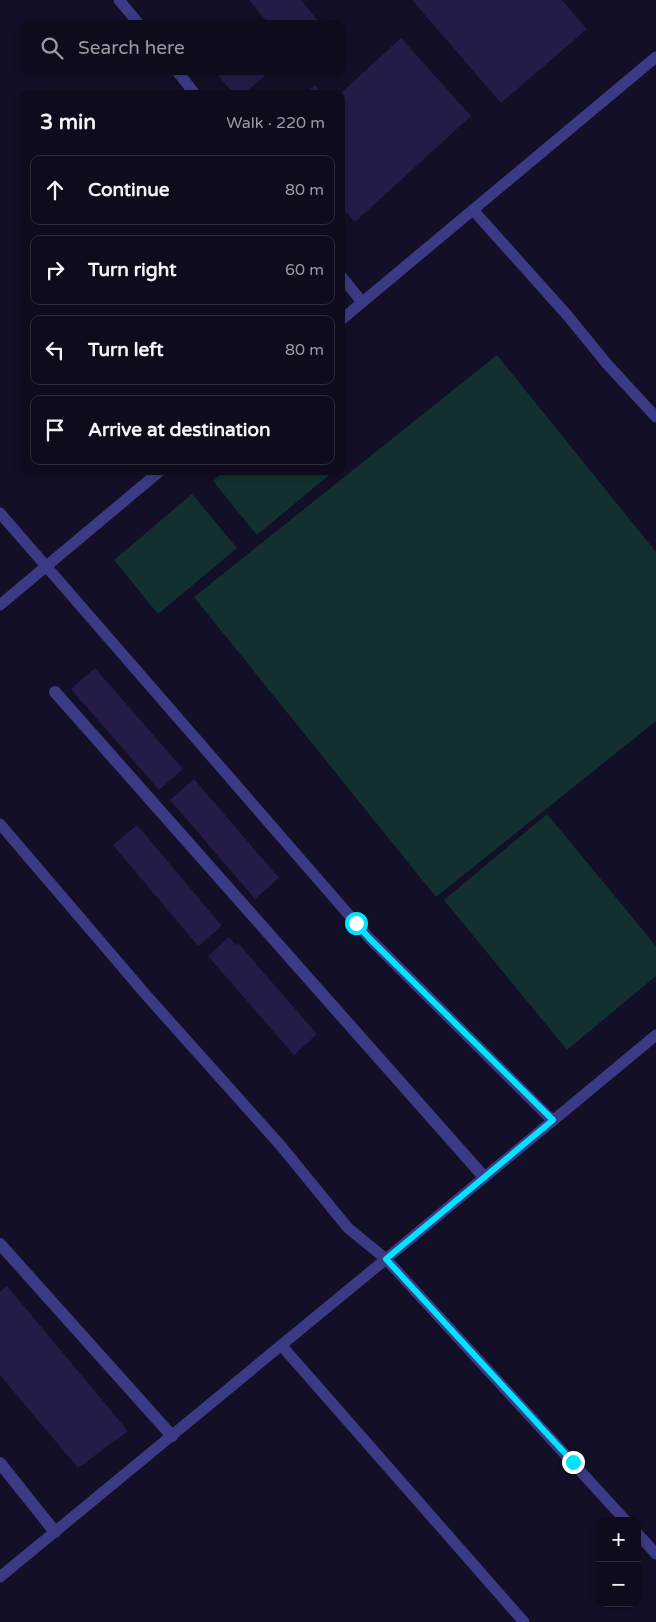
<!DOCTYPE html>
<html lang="en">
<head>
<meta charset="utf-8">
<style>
  :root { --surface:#0e0b1c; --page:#171425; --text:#f1f3f6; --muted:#9b9ba3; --line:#2e2b3b }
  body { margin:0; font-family:"Varela Round",sans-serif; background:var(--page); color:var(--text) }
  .controls { position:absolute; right:15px; bottom:15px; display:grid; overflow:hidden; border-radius:10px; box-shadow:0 2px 8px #0003 }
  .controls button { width:45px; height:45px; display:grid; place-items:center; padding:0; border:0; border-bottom:1px solid var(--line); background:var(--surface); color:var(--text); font:25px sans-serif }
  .stop { position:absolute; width:15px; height:15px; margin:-11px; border:4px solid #00e5ff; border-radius:50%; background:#fff }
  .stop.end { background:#00e5ff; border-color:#fff; box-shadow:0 1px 5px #0008 }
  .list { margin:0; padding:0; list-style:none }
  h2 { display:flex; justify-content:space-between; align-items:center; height:65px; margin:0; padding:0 20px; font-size:21px }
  h2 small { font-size:16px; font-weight:400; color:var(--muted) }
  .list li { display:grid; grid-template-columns:32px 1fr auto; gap:15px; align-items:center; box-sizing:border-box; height:70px; margin:0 10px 10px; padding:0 10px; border:1px solid var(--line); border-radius:10px }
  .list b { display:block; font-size:19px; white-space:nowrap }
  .list em { font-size:16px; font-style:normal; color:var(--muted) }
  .icon { flex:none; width:28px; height:28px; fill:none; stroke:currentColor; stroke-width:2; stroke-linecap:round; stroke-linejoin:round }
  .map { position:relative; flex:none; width:656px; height:1622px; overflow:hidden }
  .search { position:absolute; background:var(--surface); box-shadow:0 2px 8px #0003; left:20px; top:20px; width:325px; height:55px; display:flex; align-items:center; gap:12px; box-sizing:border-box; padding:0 18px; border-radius:10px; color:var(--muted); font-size:19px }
  .panel { position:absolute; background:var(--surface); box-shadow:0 2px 8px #0003; left:20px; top:90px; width:325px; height:385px; border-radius:10px }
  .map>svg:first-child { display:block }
</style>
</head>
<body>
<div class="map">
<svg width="656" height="1622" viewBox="0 0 656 1622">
  <rect width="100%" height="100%" fill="#130f26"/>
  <path fill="#12302f" d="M 497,355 L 656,552 L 656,721 L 436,897 L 194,597 Z
    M 225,471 L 334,471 L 257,535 L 213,481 Z
    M 192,494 L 237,548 L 158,614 L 114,560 Z
    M 547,814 L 656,946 L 656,976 L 567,1050 L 444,900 Z"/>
  <path fill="#241b47" d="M 249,0 L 301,0 L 321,24 L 269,24 Z
    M 412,0 L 562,0 L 587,29 L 501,103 Z
    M 401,38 L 471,116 L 355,222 L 341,207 L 341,93 Z
    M 214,71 L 270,71 L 244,94 L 234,94 Z
    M 315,85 L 323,94 L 305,94 Z
    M 95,668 L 183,769 L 159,790 L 71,689 Z
    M 194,779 L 279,878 L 255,899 L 170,800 Z
    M 137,825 L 222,926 L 198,946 L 113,845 Z
    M 229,937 L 236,945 L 238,943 L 317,1034 L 294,1055 L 208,956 Z
    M 7,1286 L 128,1431 L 78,1468 L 0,1375 L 0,1292 Z"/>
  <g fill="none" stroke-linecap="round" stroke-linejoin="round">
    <path stroke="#3d3a85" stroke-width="11" d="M 119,0 L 139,24
      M 177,71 L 195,94
      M 473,210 L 567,315 L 607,364 L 656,417
      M 341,276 L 362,302
      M 341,320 L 656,57
      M 0,513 L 369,938 L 553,1121
      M 0,605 L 160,471
      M 0,824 L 147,996 L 281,1146 L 348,1228 L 386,1259 L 656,1035
      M 281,1345 L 524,1622
      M 637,1533 L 656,1554
      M 0,1577 L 386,1259 L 626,1521"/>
    <path stroke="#3d3a85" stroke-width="12" d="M 55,692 L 484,1177
      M 0,1244 L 172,1436
      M 0,1463 L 55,1532"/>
  </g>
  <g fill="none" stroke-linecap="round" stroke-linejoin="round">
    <path stroke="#00e5ff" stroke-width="6" d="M 356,923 L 369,938 L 553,1120 L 386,1259 L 573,1462"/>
  </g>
</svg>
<div class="controls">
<button>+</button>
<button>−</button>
</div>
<div class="stop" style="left:356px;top:923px"></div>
<div class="stop end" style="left:573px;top:1462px"></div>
<div class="search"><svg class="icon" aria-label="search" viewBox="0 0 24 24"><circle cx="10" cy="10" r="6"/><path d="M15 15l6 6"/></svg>Search here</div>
<section class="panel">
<h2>3 min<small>Walk · 220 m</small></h2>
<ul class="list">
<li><svg class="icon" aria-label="ahead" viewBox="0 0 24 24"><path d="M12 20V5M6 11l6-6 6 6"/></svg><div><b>Continue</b></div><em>80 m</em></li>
<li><svg class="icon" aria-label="right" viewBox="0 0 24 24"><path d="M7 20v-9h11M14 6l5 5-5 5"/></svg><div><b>Turn right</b></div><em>60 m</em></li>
<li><svg class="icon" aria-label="left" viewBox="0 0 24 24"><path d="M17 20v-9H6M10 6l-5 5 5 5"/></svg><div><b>Turn left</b></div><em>80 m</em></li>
<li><svg class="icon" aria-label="arrive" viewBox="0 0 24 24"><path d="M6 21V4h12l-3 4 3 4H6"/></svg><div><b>Arrive at destination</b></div></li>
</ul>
</section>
</div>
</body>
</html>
